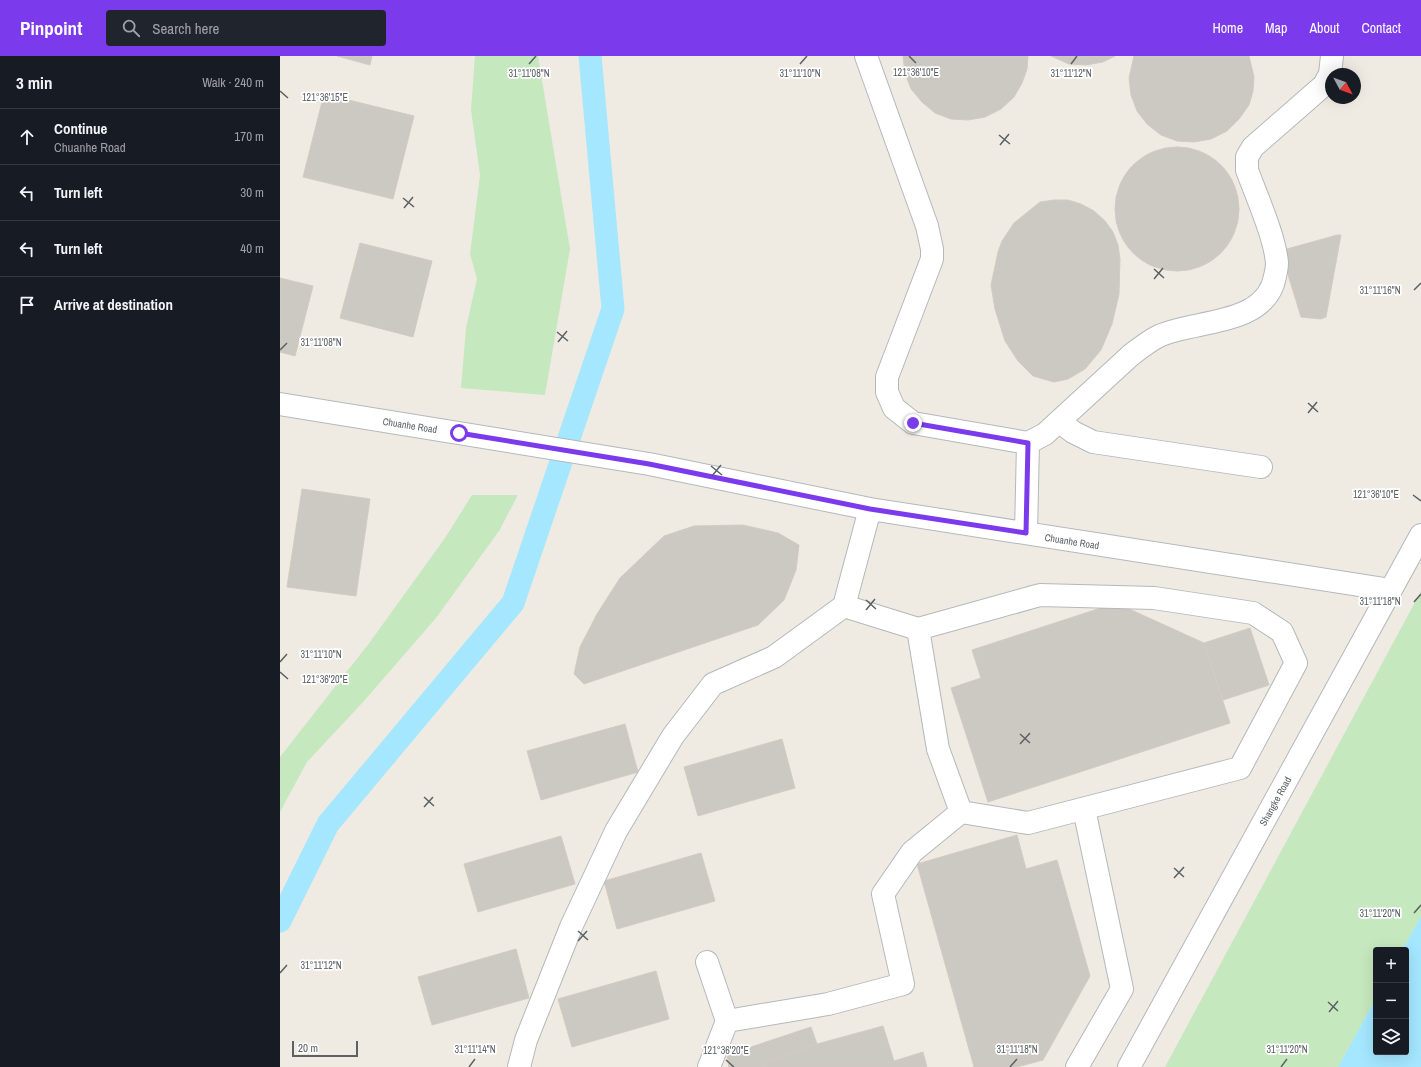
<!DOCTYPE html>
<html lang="en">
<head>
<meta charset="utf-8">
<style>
  :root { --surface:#171b24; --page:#20242c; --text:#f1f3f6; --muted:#9ea1a6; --line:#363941; --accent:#7c3aed }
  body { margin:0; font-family:"Archivo Narrow",sans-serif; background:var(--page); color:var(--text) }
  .controls { position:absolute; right:12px; bottom:12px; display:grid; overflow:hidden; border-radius:4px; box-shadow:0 4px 16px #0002 }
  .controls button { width:36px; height:36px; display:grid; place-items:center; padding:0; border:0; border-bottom:1px solid var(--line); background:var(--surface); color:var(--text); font:20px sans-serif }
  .compass { position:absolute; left:1045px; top:12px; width:36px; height:36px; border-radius:50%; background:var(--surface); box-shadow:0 4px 16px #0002; rotate:131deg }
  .scale { position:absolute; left:12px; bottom:10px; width:66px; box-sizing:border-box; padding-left:4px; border:2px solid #5b6165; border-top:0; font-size:11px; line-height:14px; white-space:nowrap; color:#5b6165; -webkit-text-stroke:3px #fff; paint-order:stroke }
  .stop { position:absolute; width:12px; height:12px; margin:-9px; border:3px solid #7c3aed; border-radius:50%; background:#fff }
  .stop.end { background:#7c3aed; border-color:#fff; box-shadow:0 1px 4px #0008 }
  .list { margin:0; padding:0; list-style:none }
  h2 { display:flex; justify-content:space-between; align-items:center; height:52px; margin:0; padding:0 16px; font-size:17px }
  h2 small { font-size:13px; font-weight:400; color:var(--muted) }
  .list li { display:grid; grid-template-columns:26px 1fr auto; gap:12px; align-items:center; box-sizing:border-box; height:56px; padding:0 16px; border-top:1px solid var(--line) }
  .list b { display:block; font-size:15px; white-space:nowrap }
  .list p { margin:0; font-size:13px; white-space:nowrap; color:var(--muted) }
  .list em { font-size:13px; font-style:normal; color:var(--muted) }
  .icon { flex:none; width:22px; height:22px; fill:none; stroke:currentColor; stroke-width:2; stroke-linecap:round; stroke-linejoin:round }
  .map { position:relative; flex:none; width:1141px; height:1011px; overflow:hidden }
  header { display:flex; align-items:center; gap:24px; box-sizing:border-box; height:56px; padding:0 20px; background:var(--accent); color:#fff }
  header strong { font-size:19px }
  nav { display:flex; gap:22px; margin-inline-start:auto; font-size:14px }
  .search { width:280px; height:36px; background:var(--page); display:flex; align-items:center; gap:10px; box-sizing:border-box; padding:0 14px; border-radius:4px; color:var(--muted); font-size:15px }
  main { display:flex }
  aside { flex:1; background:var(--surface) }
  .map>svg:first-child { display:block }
</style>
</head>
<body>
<header>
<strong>Pinpoint</strong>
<div class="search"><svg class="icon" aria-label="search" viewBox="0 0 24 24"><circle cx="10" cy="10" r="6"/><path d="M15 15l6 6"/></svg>Search here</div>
<nav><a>Home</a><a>Map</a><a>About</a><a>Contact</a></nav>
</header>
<main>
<aside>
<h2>3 min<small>Walk · 240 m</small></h2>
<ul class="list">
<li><svg class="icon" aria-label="ahead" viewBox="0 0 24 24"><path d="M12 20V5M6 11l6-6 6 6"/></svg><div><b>Continue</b><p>Chuanhe Road</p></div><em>170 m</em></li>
<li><svg class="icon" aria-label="left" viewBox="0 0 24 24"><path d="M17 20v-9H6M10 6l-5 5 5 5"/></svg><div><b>Turn left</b></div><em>30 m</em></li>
<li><svg class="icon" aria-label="left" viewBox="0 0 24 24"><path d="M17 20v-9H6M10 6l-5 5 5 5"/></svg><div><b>Turn left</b></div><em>40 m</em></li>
<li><svg class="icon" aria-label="arrive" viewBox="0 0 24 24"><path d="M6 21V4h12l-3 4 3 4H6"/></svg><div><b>Arrive at destination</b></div></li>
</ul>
</aside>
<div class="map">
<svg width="1141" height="1011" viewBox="0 0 1141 1011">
  <rect width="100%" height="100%" fill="#efebe3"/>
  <path fill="#c6e8be" d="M 195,0 L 258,0 L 290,193 L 265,339 L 181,332 L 186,272 L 197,223 L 190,198 L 200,119 L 191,54 Z
    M 192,439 L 238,439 L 219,475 L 156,562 L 84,645 L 27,706 L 0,756 L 0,701 L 90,586 L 165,482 Z
    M 1141,535 L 1141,860 L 1122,894 L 1096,894 L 1096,942 L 1058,1011 L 885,1011 Z"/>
  <path fill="#a4e7ff" d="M 1141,860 L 1141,1011 L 1058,1011 L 1096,942 L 1096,996 L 1126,996 L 1126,894 L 1122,894 Z"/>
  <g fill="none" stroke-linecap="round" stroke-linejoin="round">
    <path stroke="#a4e7ff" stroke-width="23" d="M 0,865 L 48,768 L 233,547 L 333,253 L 310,0"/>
  </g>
  <path fill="#ccc8c2" stroke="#d4cbc1" d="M 57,0 L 92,0 L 90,9 Z
    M 623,0 L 748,0 L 747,13 L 742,27 L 734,41 L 721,53 L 705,61 L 688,64 L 671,63 L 655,57 L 642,46 L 631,33 L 625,17 Z
    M 771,0 L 835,0 L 823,6 L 806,9 L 789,8 Z
    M 854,0 L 969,0 L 974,21 L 973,35 L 969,49 L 959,63 L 947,75 L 931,83 L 914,86 L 897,85 L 881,79 L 867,68 L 857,55 L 851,39 L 849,22 Z
    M 44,38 L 134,60 L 113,143 L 23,121 Z
    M835 153a62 62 0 1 1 124 0a62 62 0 1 1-124 0Z
    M 774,144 L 788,144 L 801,148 L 814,155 L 825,165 L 833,176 L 838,189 L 840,203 L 839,238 L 832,268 L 821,294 L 805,313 L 788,323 L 774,326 L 753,320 L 738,305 L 725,285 L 715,253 L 711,229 L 718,196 L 722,185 L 734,167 L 760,146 Z
    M 1057,179 L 1061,179 L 1046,261 L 1041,263 L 1021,261 L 1002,199 L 1007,193 Z
    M 80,187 L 152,205 L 133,281 L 60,262 Z
    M 0,222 L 33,230 L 15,300 L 0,296 Z
    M 22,433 L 90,443 L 76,540 L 7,531 Z
    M 463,469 L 498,477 L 519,489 L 516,514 L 504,544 L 478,569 L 304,628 L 294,618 L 300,591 L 317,558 L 340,522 L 384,480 L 414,470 Z
    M 836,547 L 924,587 L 950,667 L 708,746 L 671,632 L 701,622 L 692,594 Z
    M 970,572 L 989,629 L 943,644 L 924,587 Z
    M 345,668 L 358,716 L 261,744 L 247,695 Z
    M 502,683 L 515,732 L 418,760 L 404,711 Z
    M 737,779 L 746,813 L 777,804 L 810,920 L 763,1004 L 737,1011 L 694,1011 L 637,808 Z
    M 281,780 L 295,828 L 198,856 L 184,808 Z
    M 421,797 L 435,845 L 337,873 L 324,825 Z
    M 236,893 L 249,942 L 152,969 L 138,921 Z
    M 376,915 L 389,963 L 292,991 L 278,943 Z
    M 603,970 L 614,1005 L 643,996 L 647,1011 L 483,1011 L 485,1006 L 537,988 Z
    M 531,971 L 537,988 L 485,1006 L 483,1011 L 449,1011 L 447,999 Z"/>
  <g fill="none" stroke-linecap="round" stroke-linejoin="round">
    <g stroke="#b4b8bb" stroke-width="24">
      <path id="minor" d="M 586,0 L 647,170 L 652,193 L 652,203 L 607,321 L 607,336 L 614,352 L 633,367 L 748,387 L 765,378 L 851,299 C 860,292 869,285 879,280 C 914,264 978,270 993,228 C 995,221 997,214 997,207 C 995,181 976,139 967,114 L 967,101 L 973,91 L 1044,29 L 1050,18 L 1052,0
        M 0,348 L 369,408 L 590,453 L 1111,534
        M 780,366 L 793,376 L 813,386 L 981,411
        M 746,477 L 748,387
        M 638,573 L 760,539 L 874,542 L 973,557 L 1002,576 L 1016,607 L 960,712 L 748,767 L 681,756
        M 427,906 L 447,965
        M 239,1011 L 246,984 L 291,871 L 336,775 L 393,680 L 433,628 L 494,601 L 564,550 L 590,453
        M 429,1011 L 447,965 L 548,948 L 623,928 L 603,838 L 632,796 L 681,756 L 658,693 L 638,573 L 564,550
        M 797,1011 L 842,933 L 804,753
        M 849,1011 L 1141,479"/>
    </g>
    <use href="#minor" stroke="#fff" stroke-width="22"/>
  </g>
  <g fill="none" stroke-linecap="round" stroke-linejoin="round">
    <path stroke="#7c3aed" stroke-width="5" d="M 179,377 L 369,408 L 590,453 L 746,477 L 748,387 L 633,367"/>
  </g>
  <path fill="none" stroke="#5b6165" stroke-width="1.5" d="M 629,0 L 636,7M 249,8 L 256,0M 520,8 L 527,0M 791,8 L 797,0M 0,35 L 8,42M 719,79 L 730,88M 720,89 L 729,78M 123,142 L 134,151M 124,152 L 133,141M 874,213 L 884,222M 874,223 L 883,212M 1134,234 L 1141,227M 277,276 L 288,285M 278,286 L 287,275M 0,294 L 7,287M 1028,347 L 1038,356M 1028,357 L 1037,346M 431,410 L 442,419M 432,420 L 441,409M 1133,439 L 1141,445M 586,544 L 596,553M 1134,546 L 1141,538M 586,554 L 595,543M 0,606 L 7,598M 0,616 L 8,623M 740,678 L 750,687M 740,688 L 750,677M 144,741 L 154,750M 144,751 L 153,741M 894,812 L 904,821M 894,822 L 904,811M 1134,857 L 1141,849M 298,875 L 308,884M 298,885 L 307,875M 0,917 L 7,909M 1048,946 L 1058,955M 1049,956 L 1058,945M 446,1004 L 454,1011M 189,1011 L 195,1003M 730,1011 L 737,1003M 1001,1011 L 1007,1003"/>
  <g text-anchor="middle" stroke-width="3.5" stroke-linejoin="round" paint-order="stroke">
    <g font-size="10" fill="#5b6165" stroke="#fff">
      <text transform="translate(130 369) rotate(9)" y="4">Chuanhe Road</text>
      <text transform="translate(792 485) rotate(9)" y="4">Chuanhe Road</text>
      <text transform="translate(995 745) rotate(-61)" y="4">Shangke Road</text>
    </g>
  </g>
  <g font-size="10" text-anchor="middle" fill="#5b6165" stroke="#fff" stroke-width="3.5" stroke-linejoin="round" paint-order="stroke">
    <text x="636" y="20">121°36'10"E</text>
    <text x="249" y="21">31°11'08"N</text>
    <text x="520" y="21">31°11'10"N</text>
    <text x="791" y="21">31°11'12"N</text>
    <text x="45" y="45">121°36'15"E</text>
    <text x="1100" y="238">31°11'16"N</text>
    <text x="41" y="290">31°11'08"N</text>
    <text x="1096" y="442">121°36'10"E</text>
    <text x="1100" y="549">31°11'18"N</text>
    <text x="41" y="602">31°11'10"N</text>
    <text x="45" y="627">121°36'20"E</text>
    <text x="1100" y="861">31°11'20"N</text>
    <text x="41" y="913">31°11'12"N</text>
    <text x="195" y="997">31°11'14"N</text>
    <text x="737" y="997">31°11'18"N</text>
    <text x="1007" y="997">31°11'20"N</text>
    <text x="446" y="998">121°36'20"E</text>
  </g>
</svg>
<div class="controls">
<button>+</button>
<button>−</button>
<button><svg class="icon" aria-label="layers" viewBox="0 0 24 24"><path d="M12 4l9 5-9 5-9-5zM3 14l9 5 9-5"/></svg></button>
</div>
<svg class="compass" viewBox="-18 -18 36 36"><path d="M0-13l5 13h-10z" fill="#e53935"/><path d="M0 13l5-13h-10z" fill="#9ea1a6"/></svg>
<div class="scale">20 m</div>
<div class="stop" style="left:179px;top:377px"></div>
<div class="stop end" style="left:633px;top:367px"></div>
</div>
</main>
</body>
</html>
